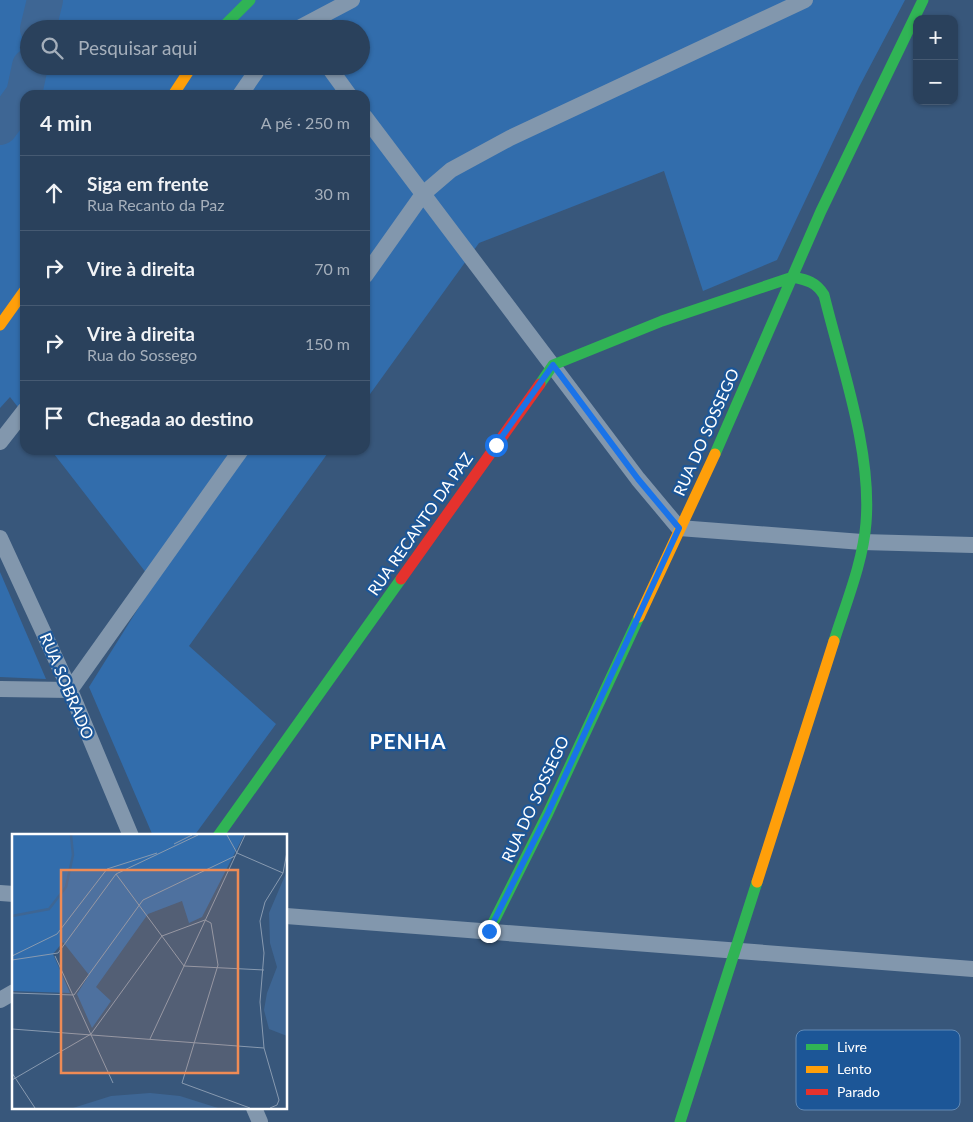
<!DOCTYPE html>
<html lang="pt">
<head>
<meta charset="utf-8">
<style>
  :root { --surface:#2a415c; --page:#364c65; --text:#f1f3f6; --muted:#a5afbb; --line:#465a72 }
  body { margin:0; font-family:Lato,sans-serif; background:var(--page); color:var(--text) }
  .controls { position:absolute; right:15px; top:15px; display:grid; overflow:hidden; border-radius:10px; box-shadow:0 1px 4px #0004 }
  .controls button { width:45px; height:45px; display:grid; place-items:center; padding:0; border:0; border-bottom:1px solid var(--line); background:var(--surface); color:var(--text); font:25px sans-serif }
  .stop { position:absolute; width:15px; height:15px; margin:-11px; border:4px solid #1a73e8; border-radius:50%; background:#fff }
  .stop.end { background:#1a73e8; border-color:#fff; box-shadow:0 1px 5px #0008 }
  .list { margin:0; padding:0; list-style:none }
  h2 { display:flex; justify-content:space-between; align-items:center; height:65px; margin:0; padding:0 20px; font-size:21px }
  h2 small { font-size:16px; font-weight:400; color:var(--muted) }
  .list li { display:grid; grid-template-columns:32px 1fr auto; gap:15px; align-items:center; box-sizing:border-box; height:75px; padding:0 20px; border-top:1px solid var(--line) }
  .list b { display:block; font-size:19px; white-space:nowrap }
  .list p { margin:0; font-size:16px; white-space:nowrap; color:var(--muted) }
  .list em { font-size:16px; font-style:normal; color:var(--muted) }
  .icon { flex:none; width:28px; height:28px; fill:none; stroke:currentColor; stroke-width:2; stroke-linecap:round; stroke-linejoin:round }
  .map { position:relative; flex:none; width:973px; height:1122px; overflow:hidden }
  .search { position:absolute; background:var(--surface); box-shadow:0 1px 4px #0004; left:20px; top:20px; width:350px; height:55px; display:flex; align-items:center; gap:12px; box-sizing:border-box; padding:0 18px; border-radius:28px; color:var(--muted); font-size:19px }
  .panel { position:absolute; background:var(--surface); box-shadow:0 1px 4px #0004; left:20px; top:90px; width:350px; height:365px; border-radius:15px }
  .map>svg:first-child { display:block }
</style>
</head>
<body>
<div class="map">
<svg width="973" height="1122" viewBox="0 0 973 1122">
  <rect width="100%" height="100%" fill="#38577b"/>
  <path fill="#326dac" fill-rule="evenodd" d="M 0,0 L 905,0 L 859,87 L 777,260 L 703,291 L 664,171 L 479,243 L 365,401 L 365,95 L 25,95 L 25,416 L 10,397 L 0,408 ZM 29,29 L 361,29 L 361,66 L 29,66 Z
    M 51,450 L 330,450 L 189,646 L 276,724 L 194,836 L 153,836 L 89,687 L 154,583 Z
    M 0,572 L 46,679 L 0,677 Z"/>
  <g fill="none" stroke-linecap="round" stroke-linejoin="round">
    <path stroke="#3e6694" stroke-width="36" d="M 38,29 L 45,0
      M 0,127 L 24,94 L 30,66"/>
    <path stroke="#8297ad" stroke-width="16" d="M 297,29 L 352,0
      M 328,66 L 349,95
      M 240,95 L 260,66
      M 365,117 L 638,479 L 679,528 L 862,542 L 973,545
      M 365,276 L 423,194 L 451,170 L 510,138 L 805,0
      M 0,442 L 25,410
      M 0,538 L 70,690 L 131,836
      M 0,689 L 70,690 L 241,450
      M 0,893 L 14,894
      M 286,916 L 973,969
      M 0,1000 L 14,992
      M 254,1108 L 260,1122"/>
    <path stroke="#30b455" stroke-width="11" d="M 221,29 L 250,0
      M 540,384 L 553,365 L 662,321 L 793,277 C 807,280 816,282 824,295 C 841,365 872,450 866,523 C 863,562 846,603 834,641
      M 715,454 L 821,211 L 923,0
      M 218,836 L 401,579
      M 489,931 L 548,813 L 639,617
      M 680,1122 L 757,882"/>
    <path stroke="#ff9f0a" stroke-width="11" d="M 173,95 L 192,66
      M 0,325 L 25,290
      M 639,617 L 715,454
      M 757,882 L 834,641"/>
    <path stroke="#e5322d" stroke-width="11" d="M 401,579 L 540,384"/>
  </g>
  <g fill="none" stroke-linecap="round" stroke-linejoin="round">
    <path stroke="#1a73e8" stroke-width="6" d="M 489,931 L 548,813 L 679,528 L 638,479 L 553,365 L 496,445"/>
  </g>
  <g text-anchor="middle" stroke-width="4.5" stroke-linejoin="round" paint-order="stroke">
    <g font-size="16" fill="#fff" stroke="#1c5697">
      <text transform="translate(706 432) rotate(-66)" y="6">RUA DO SOSSEGO</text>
      <text transform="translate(420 524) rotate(-55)" y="6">RUA RECANTO DA PAZ</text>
      <text transform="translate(67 686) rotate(67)" y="6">RUA SOBRADO</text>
      <text transform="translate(535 799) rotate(-65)" y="6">RUA DO SOSSEGO</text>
    </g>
    <g font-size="21" font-weight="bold" letter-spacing="1" fill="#fff" stroke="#1c5697">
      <text x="408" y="749">PENHA</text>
    </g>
  </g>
  <g transform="translate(12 834)">
    <rect width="275" height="275" fill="#38577b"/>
    <path d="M 0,1 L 232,1 L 190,83 L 177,89 L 170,67 L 136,80 L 84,153 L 99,167 L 80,194 L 65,160 L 77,141 L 51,108 L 41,120 L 58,159 L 0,157 Z" fill="#326dac"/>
    <path d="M 275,37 L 275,202 L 257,195 L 252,176 L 255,159 L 265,133 L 258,109 L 257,79 ZM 138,259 L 168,262 L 206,274 L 61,274 L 99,262 Z" fill="#3e6694"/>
    <path fill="none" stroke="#3e6694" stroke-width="2.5" d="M 0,82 L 37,75 L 54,53 L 61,21 L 59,1"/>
    <path fill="none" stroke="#889ab0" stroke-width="1" d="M 215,1 L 225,19 L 271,39 L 275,18M 162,10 L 180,1M 104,40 L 172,132 L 252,136M 0,122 L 45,100 L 95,35 L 145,19M 43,122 L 101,249M 0,126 L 46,119 L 104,40 L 186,1M 0,159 L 62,161 L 131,66 L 223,22M 0,195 L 252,214 L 267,266 L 265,271 L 258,274M 138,205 L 233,1M 252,214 L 248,168 L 252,119 L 248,87 L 253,68 L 271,39M 0,239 L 23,274M 0,246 L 79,200 L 150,102 L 193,86 L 199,89 L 206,131 L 170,249 L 238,274"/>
    <path fill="#ef8b55" fill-opacity="0.15" stroke="#ef8b55" stroke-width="2.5" d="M 49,36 L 226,36 L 226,239 L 49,239 Z"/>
    <rect width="275" height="275" fill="none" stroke="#fff" stroke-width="2.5"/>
  </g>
  <rect x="796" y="1030" width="164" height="80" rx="8" fill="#1c5697" stroke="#6089b6" stroke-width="1"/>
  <rect x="806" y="1044" width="22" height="6" fill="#30b455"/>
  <rect x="806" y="1066" width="22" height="7" fill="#ff9f0a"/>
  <rect x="806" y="1089" width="22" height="6" fill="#e5322d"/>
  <g font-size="14" fill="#fff">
    <text x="837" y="1052">Livre</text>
    <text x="837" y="1074">Lento</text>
    <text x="837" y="1097">Parado</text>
  </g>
</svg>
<div class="controls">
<button>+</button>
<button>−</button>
</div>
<div class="stop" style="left:496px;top:445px"></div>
<div class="stop end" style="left:489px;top:931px"></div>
<div class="search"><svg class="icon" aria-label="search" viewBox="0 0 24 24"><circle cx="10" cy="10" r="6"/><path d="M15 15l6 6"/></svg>Pesquisar aqui</div>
<section class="panel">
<h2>4 min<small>A pé · 250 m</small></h2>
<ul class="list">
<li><svg class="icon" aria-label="ahead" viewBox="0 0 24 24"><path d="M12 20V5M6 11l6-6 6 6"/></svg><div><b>Siga em frente</b><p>Rua Recanto da Paz</p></div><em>30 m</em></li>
<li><svg class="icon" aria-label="right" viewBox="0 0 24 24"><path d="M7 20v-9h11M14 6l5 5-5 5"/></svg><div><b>Vire à direita</b></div><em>70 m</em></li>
<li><svg class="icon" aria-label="right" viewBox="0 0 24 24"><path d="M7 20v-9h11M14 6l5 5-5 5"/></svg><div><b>Vire à direita</b><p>Rua do Sossego</p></div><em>150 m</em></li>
<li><svg class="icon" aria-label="arrive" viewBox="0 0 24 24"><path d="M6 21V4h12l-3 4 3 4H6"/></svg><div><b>Chegada ao destino</b></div></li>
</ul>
</section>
</div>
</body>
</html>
